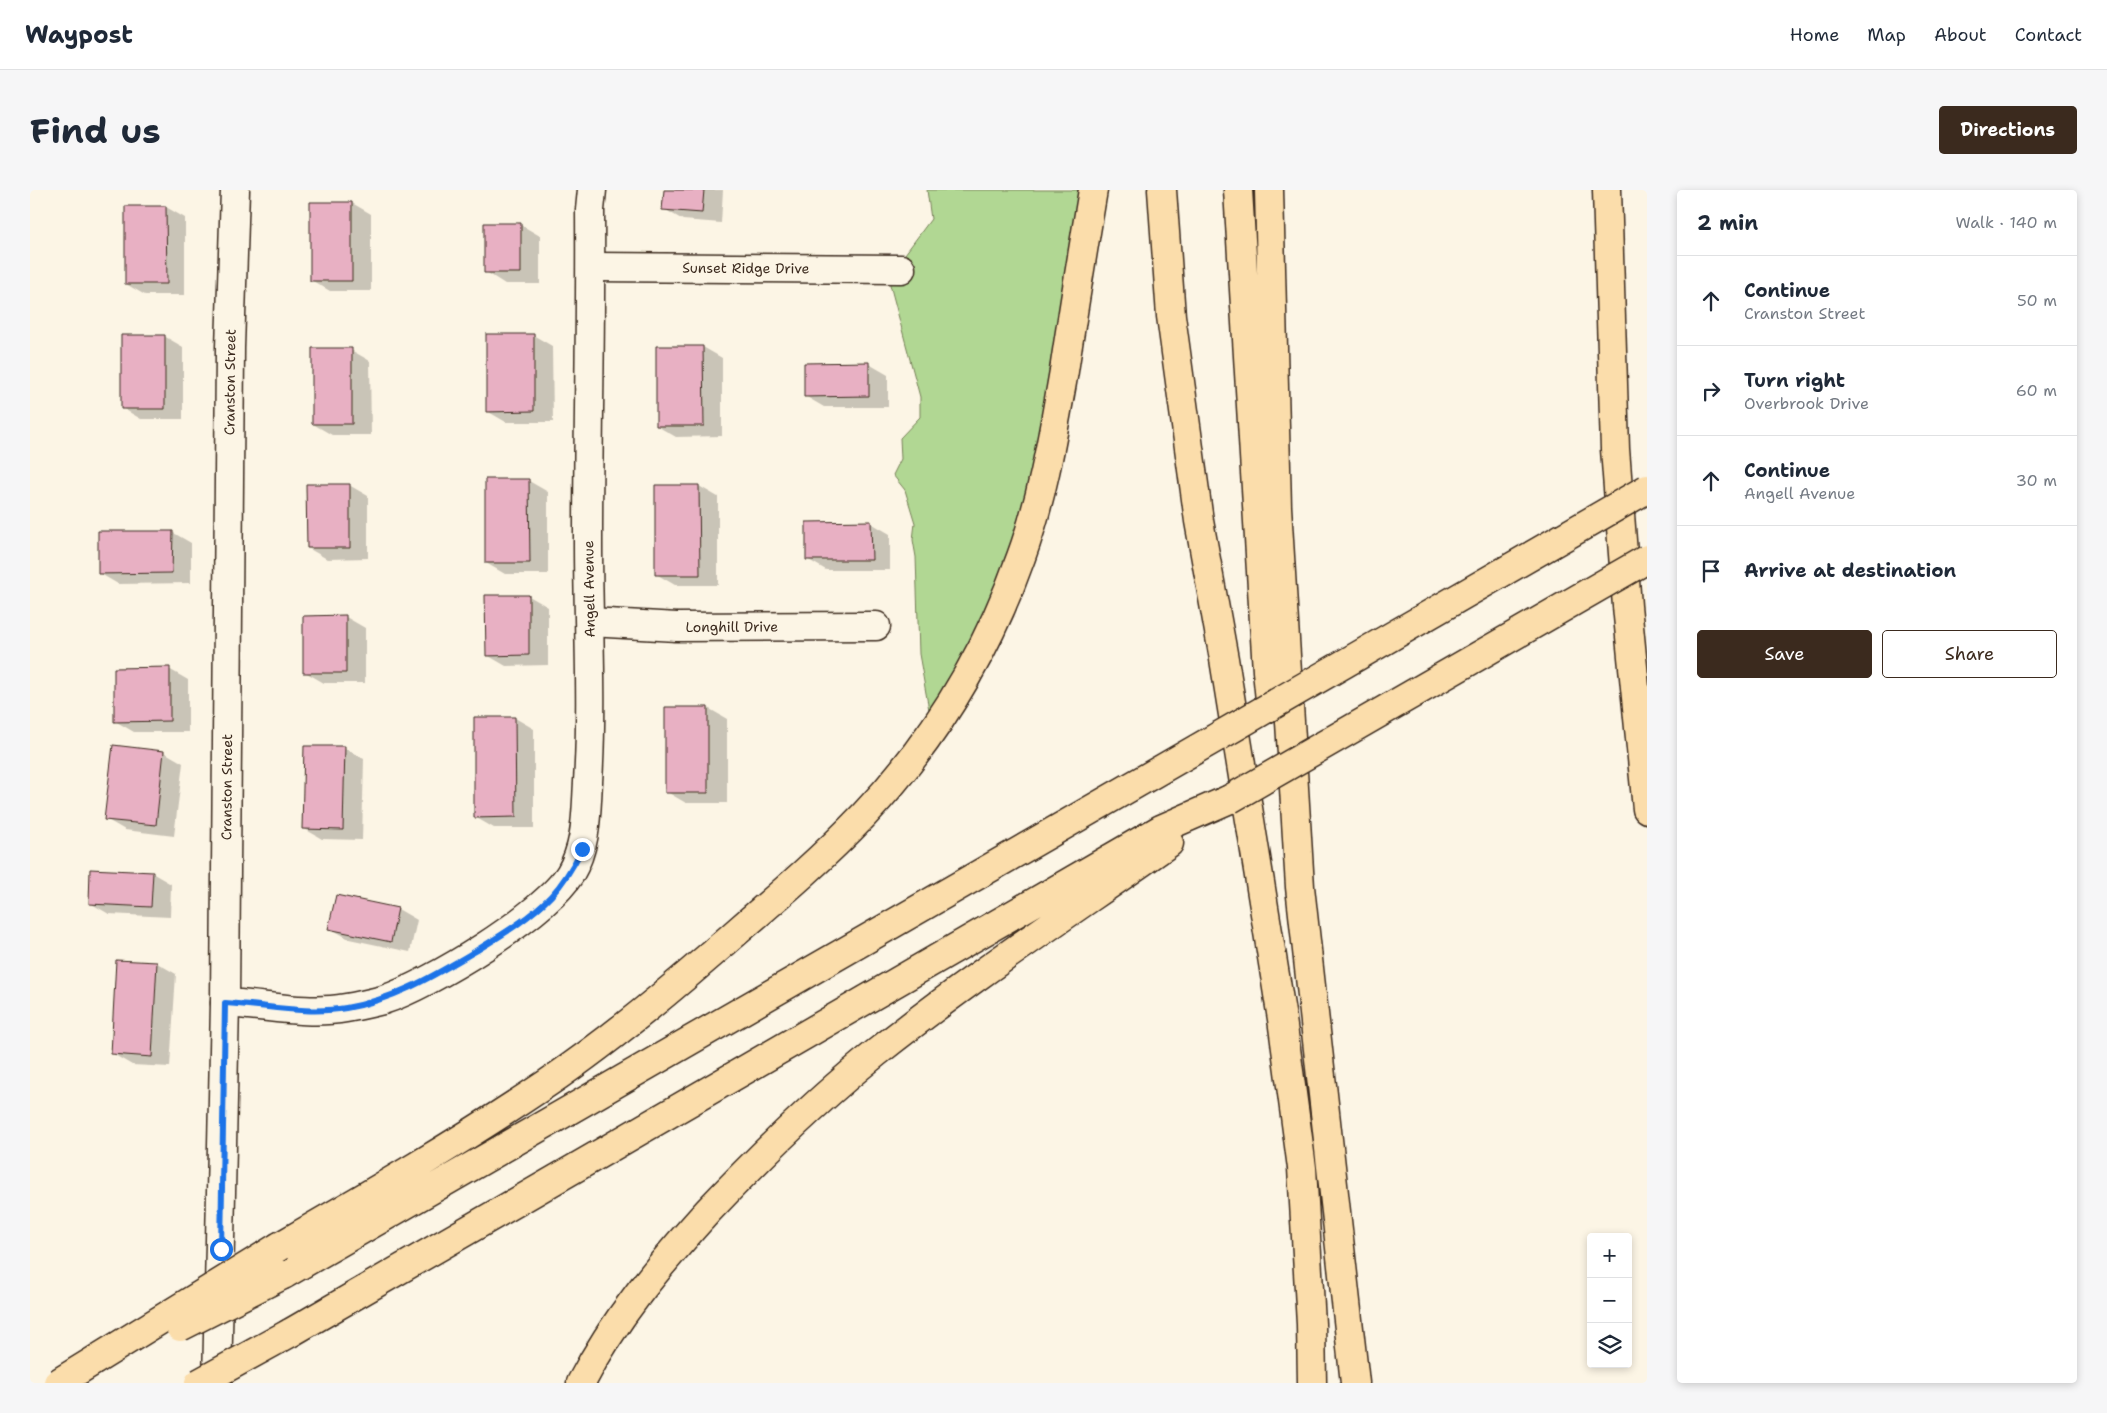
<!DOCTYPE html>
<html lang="en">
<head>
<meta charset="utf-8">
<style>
  :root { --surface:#fff; --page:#f6f6f7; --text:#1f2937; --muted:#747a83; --line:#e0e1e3; --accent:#3b2a1e }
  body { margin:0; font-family:"Shantell Sans",sans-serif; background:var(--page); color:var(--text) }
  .controls { position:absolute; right:15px; bottom:15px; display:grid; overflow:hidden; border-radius:5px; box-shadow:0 2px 8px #0003 }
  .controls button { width:45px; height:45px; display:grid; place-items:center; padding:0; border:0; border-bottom:1px solid var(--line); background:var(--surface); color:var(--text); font:25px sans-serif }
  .stop { position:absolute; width:15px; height:15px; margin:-11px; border:4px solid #1a73e8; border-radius:50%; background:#fff }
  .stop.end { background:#1a73e8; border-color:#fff; box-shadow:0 1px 5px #0008 }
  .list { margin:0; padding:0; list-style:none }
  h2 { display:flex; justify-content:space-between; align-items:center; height:65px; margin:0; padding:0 20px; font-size:21px }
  h2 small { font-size:16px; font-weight:400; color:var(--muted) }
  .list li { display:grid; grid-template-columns:32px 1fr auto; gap:15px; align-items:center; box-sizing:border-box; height:90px; padding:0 20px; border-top:1px solid var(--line) }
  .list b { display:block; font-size:19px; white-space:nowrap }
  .list p { margin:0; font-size:16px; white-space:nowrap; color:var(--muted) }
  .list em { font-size:16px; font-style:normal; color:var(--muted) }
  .actions { display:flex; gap:10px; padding:15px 20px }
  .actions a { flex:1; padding:11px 0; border:1px solid var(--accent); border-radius:5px; text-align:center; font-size:18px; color:var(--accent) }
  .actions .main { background:var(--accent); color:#fff }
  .icon { flex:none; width:28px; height:28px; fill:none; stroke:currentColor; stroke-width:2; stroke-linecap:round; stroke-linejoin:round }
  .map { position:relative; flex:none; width:1617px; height:1193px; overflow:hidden; border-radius:5px }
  header { display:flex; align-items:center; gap:30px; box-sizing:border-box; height:70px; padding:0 25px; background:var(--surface); border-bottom:1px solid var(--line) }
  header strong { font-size:24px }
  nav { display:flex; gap:28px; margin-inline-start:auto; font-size:18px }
  .intro { display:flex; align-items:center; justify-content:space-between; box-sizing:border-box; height:120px; padding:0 30px }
  h1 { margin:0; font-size:35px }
  .button { padding:12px 22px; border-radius:5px; background:var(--accent); color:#fff; font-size:18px; font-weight:700 }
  main { display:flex; gap:30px; padding:0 30px }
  aside { flex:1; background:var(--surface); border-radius:5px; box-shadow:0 2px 8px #0003 }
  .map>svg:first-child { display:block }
</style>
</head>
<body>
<header>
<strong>Waypost</strong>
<nav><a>Home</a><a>Map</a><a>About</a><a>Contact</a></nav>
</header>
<div class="intro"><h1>Find us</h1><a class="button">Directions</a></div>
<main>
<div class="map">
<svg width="1617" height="1193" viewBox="0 0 1617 1193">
  <rect width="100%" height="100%" fill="#fcf5e5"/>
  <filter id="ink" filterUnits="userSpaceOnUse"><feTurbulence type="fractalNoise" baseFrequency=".02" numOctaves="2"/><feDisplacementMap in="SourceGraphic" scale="10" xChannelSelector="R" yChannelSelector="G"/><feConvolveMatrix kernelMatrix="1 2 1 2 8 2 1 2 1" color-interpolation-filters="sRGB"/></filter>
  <g filter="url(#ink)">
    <path fill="#b1d793" stroke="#768058" d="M 897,0 L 1063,0 L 1002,318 L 937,469 L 902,522 L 899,520 L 889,464 L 886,367 L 883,350 L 885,333 L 875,300 L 863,285 L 871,269 L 870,248 L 890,227 L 890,207 L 858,87 L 901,29 Z"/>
    <path fill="#0003" d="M 635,0 L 693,0 L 691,33 L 653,30 L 634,19 Z
      M 322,13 L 341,24 L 341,101 L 300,101 L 281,90 Z
      M 136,17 L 155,28 L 155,105 L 115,105 L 96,94 Z
      M 455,35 L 491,35 L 510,46 L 510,94 L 475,94 L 456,82 Z
      M 503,145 L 522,156 L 523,232 L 476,232 L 457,221 Z
      M 134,146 L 153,157 L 153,229 L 111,229 L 92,218 Z
      M 673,157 L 692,168 L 692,246 L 646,247 L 627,236 Z
      M 321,160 L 340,171 L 341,245 L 302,245 L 283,234 Z
      M 839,174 L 858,185 L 858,217 L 794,217 L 775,206 Z
      M 456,291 L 499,291 L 518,302 L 518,384 L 475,384 L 456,373 Z
      M 319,295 L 338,306 L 338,368 L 297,369 L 278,358 Z
      M 669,296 L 688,307 L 688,395 L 645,395 L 626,384 Z
      M 777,333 L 841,333 L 860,344 L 860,380 L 796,380 L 777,369 Z
      M 142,342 L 161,353 L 161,393 L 88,394 L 69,383 Z
      M 499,406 L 518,417 L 518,475 L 476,476 L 457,465 Z
      M 316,427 L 335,438 L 335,493 L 294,493 L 275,482 Z
      M 139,479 L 158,490 L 158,542 L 104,542 L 85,531 Z
      M 678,518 L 697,529 L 697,613 L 656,613 L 637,602 Z
      M 445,528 L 485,528 L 504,539 L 504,638 L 464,638 L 445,627 Z
      M 314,558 L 334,569 L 332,650 L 292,649 L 273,638 Z
      M 134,562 L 153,573 L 144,646 L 95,640 L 76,629 Z
      M 122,683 L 141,694 L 140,727 L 79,724 L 60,713 Z
      M 307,706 L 368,719 L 387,730 L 380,762 L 319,749 L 300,738 Z
      M 127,773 L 146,784 L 140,877 L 102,875 L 83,864 Z"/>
    <path fill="#e8b0c3" stroke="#3b2a1e" d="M 634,0 L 674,0 L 672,23 L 632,20 Z
      M 280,12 L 322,12 L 322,91 L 280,91 Z
      M 95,16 L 136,16 L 137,94 L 95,94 Z
      M 454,33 L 491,33 L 491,83 L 454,83 Z
      M 456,144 L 504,144 L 504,221 L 456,222 Z
      M 91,145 L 135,145 L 135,219 L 91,219 Z
      M 626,156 L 673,156 L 674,236 L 626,236 Z
      M 282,158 L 322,158 L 322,234 L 282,234 Z
      M 839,172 L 839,206 L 774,207 L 774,173 Z
      M 455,289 L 499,289 L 500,373 L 455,373 Z
      M 276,294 L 320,294 L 320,358 L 277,358 Z
      M 625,295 L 669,295 L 670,385 L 625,385 Z
      M 841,331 L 842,370 L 776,370 L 776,332 Z
      M 68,341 L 143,341 L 142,383 L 68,384 Z
      M 455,405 L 499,405 L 499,465 L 456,466 Z
      M 316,425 L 316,483 L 273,483 L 273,426 Z
      M 140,477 L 140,531 L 84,532 L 84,478 Z
      M 635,517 L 678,517 L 678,603 L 635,603 Z
      M 444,527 L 485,527 L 486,627 L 444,628 Z
      M 83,555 L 134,561 L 126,635 L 74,630 Z
      M 274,556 L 315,556 L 313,640 L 272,639 Z
      M 60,679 L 123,682 L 121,717 L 59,714 Z
      M 306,705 L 368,718 L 361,752 L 298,739 Z
      M 86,770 L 127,772 L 122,867 L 81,864 Z"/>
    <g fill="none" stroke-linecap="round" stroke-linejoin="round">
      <g stroke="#3b2a1e" stroke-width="31">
        <g id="minor">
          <path id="s1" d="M 561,77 L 871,79"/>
          <path id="s2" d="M 560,432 L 647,437 L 846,436"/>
          <path d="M 195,813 C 236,815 276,825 316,818 C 328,816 341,813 353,810 C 400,795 514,725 540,684 C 557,655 556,624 558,592 C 563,512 558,433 558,353 C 558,242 561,131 560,20 L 562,0"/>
          <path id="s3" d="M 187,1193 L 195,813 L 200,158 L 205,0"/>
        </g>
      </g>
      <g stroke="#3b2a1e" stroke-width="31">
        <path id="highway" d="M 1132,0 L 1141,126 L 1169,331 L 1194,469 L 1252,829 L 1272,978 L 1281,1134 L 1282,1193
          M 1208,0 L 1237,481 L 1240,510
          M 1239,0 L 1247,317 L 1270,697 L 1325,1193
          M 1577,0 L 1585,259 L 1597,416 L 1617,619
          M 250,1056 C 340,1004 430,952 516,894 C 584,848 648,794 709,740 C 752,703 795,666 834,625 C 904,551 957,463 991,367 C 1013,307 1023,244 1034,181 C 1043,121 1053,60 1063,0
          M 253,1085 L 1189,546
          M 260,1143 L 1131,639 L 1200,609
          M 551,1193 C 584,1129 630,1074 678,1021 C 731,965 786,911 846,863 C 940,788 1041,722 1139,653"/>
      </g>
      <use href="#minor" stroke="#fcf5e5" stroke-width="28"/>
      <use href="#highway" stroke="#fbddab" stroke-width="28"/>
      <g stroke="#3b2a1e" stroke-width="31" stroke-linecap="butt">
        <path id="highway-bridge" d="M 1189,546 L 1617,299
          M 1200,609 L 1617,369
          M 150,1137 L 253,1085
          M 28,1193 L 250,1056
          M 169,1193 L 260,1143"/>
      </g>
      <use href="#highway-bridge" stroke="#fbddab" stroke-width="28"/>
    </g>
  </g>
  <g fill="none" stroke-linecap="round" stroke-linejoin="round" filter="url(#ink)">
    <path stroke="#1a73e8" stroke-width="6" d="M 191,1059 L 195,813 C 235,815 276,825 316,818 C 364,810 403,786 444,762 C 470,746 499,729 521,706 C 534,692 543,677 552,659"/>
  </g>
  <g text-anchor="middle" stroke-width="5" stroke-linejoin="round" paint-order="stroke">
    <g font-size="14" fill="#3b2a1e" stroke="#fcf5e5">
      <text dy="5" stroke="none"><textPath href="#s1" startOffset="155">Sunset Ridge Drive</textPath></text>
      <text dy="5" stroke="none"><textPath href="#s3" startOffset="1001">Cranston Street</textPath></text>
      <text transform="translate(559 399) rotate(-91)" y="5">Angell Avenue</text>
      <text dy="5" stroke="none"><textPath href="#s2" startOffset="142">Longhill Drive</textPath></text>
      <text dy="5" stroke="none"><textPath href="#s3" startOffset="596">Cranston Street</textPath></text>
    </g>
  </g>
</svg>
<div class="controls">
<button>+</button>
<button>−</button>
<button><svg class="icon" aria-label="layers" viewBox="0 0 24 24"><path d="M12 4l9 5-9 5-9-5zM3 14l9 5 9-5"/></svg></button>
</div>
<div class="stop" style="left:191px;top:1059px"></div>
<div class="stop end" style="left:552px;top:659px"></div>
</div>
<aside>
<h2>2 min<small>Walk · 140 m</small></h2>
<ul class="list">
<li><svg class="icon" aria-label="ahead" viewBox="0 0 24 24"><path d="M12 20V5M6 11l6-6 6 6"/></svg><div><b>Continue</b><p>Cranston Street</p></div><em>50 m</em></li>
<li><svg class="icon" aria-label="right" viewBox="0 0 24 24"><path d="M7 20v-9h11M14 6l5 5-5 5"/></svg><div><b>Turn right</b><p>Overbrook Drive</p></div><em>60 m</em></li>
<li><svg class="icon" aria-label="ahead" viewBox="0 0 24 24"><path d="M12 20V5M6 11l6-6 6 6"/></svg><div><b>Continue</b><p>Angell Avenue</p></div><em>30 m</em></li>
<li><svg class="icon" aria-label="arrive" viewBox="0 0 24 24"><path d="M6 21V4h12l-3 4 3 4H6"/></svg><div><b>Arrive at destination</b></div></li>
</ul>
<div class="actions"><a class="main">Save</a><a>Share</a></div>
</aside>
</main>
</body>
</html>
